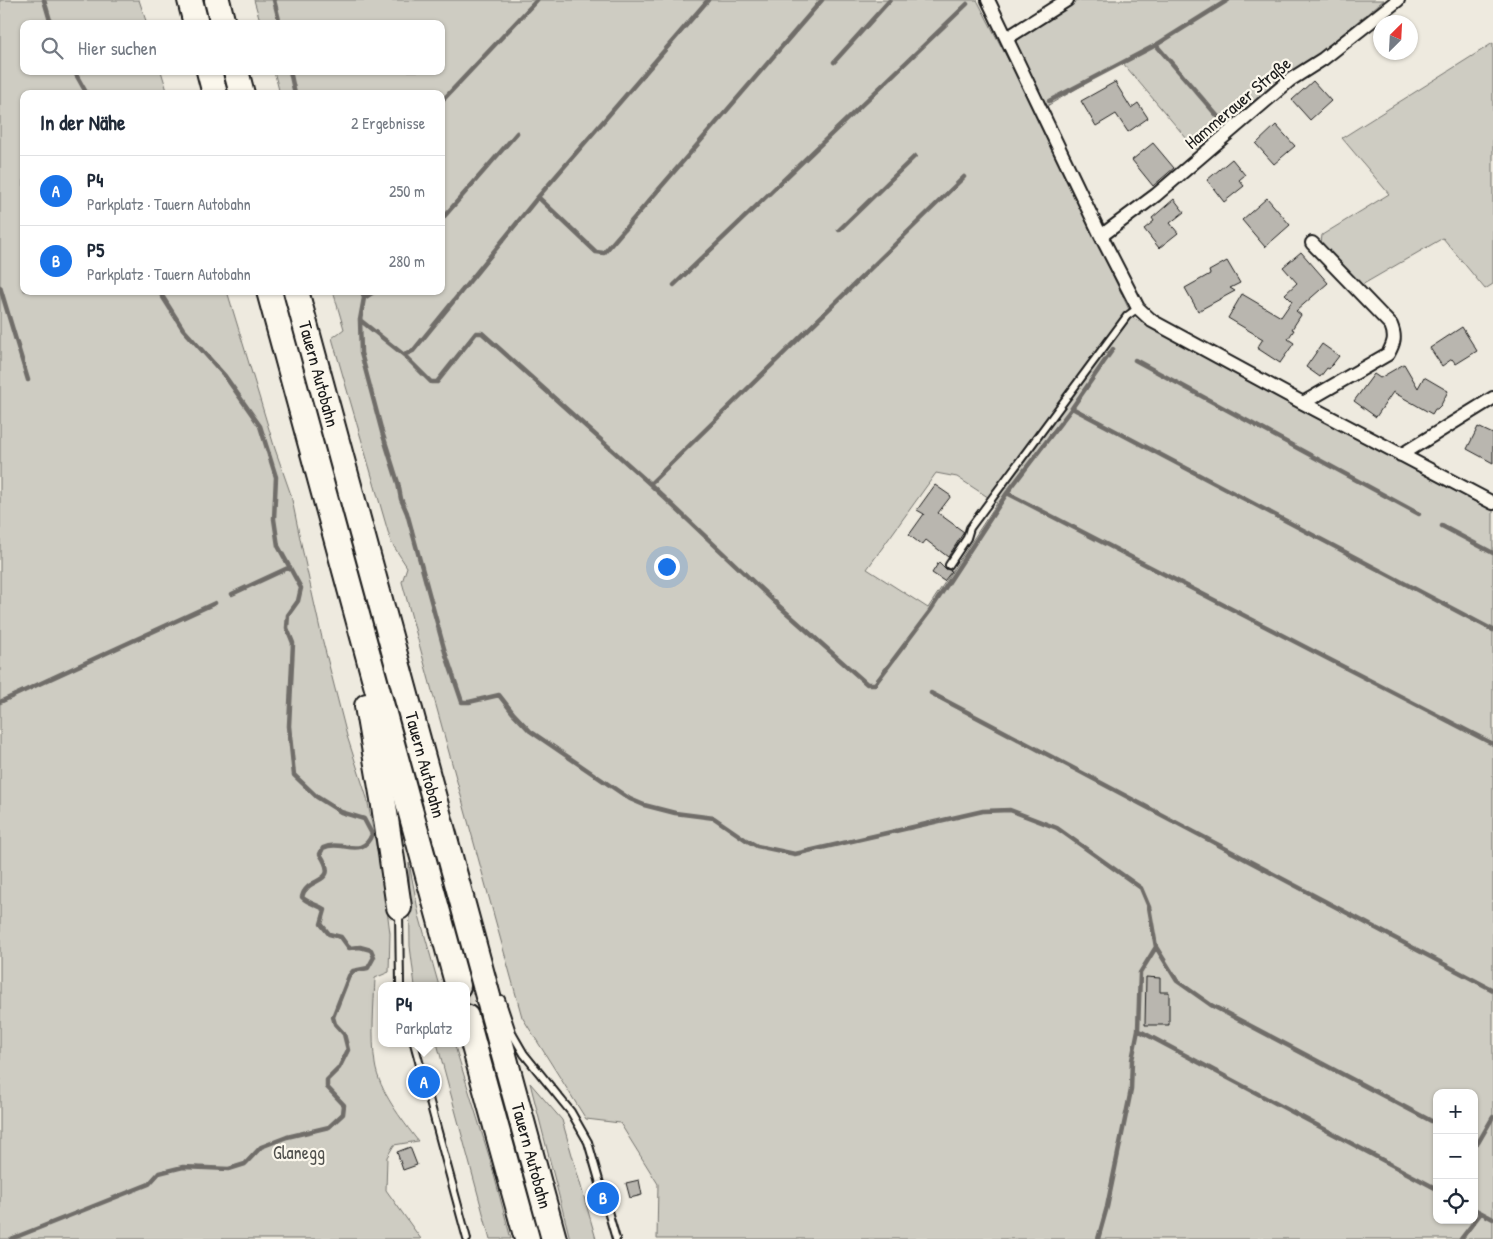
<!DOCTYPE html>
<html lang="de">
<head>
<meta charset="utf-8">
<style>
  :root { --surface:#fff; --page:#f2f2f3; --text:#1f2937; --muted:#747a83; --line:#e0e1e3; --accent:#1a73e8 }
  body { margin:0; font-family:"Patrick Hand",sans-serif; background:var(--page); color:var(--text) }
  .controls { position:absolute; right:15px; bottom:15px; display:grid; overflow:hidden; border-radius:10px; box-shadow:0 1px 4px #0004 }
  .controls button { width:45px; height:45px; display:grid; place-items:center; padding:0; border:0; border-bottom:1px solid var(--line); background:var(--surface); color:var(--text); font:25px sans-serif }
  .compass { position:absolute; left:1373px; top:15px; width:45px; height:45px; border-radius:50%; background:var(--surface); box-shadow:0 1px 4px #0004; rotate:24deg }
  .you { position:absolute; left:666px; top:566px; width:18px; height:18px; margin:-12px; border:4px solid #fff; border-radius:50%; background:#1a73e8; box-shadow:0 0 0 8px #1a73e833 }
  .badge { display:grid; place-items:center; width:32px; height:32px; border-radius:50%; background:var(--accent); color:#fff; font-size:16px; font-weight:700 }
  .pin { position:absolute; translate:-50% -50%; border:2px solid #fff; box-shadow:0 1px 5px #0006 }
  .popup { position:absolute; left:378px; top:982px; width:92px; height:65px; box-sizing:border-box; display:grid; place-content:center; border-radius:10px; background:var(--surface); filter:drop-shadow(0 1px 4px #0005); font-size:16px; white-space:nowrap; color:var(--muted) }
  .popup b { font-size:19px; color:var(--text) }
  .popup::after { content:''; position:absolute; left:50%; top:100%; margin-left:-10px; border:10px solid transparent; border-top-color:var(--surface) }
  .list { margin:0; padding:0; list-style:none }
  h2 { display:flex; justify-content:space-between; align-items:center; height:65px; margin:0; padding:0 20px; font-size:21px }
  h2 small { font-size:16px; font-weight:400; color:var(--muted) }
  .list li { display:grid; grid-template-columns:32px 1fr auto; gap:15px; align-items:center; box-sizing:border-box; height:70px; padding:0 20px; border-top:1px solid var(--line) }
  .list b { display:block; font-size:19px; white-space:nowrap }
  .list p { margin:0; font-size:16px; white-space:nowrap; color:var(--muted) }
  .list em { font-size:16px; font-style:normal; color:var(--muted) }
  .icon { flex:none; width:28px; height:28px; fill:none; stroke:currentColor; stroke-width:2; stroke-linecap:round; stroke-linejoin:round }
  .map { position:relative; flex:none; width:1493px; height:1239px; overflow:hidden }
  .search { position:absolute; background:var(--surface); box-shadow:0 1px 4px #0004; left:20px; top:20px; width:425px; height:55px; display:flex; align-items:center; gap:12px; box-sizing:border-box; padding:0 18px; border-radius:10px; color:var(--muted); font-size:19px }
  .panel { position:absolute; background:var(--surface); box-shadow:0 1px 4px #0004; left:20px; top:90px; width:425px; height:205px; border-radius:10px }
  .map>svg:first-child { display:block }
</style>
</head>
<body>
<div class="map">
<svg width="1493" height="1239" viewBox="0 0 1493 1239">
  <rect width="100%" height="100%" fill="#eeeadf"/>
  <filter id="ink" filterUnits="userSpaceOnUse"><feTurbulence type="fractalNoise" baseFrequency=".02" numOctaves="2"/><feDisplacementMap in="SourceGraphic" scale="10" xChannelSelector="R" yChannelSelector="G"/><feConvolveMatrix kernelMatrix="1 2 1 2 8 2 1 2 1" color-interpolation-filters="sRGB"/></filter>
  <g filter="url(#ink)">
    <path fill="#ceccc2" stroke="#75746f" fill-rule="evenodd" d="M 0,0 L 139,0 L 147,24 L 24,24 L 24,71 L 161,71 L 168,94 L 24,94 L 24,291 L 227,291 L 275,449 L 291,495 L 302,548 L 322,638 L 347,736 L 367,798 L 384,886 L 390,933 L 389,972 L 375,978 C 374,1006 371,1036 375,1064 C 379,1091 402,1120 418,1141 L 394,1145 L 387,1157 L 386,1190 L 421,1239 L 0,1239 Z
      M 254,0 L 977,0 L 1037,115 L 1133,318 L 1493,505 L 1493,1239 L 657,1239 L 658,1184 L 620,1123 L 586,1119 L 522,1017 L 402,582 L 407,567 L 391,542 L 332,338 L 344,329 L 333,291 L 441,291 L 441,94 L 280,94 L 274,71 L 441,71 L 441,24 L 261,24 ZM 936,473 L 957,477 L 997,503 L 928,608 L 867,569 ZM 1437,1093 L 1474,1093 L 1474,1220 L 1437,1220 Z
      M 1077,0 L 1384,0 L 1198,152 L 1122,62 L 1047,106 L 1015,41 Z
      M 1493,43 L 1493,284 L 1485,289 L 1443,238 L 1360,286 L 1321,243 L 1322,235 L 1389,194 L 1342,138 Z
      M 409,863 L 419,915 L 439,986 L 415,986 L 410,946 Z
      M 437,1043 L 454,1043 L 489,1156 L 511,1239 L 490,1239 Z
      M 530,1083 L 562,1120 L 596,1239 L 570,1239 Z"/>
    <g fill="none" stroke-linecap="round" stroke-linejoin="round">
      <path stroke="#6f6d69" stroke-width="4.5" d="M 44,0 L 51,24
        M 274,0 L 280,24
        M 1156,45 L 1226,126
        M 834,62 L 890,0
        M 74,71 L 87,94
        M 290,71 L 295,94
        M 1049,101 L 1156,45 L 1228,0
        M 441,102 L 537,0
        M 538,197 L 596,252 L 604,253 L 822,0
        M 441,220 L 517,133
        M 839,230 L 915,156
        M 674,285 L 967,4
        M 0,287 L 28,380
        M 362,291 L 364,298 L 360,320 L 361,353 L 382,432 L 398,483 L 401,499 L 407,513 L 445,652 L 462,702 L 469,702 L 499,695 L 513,713 L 530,731 L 630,799 L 644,805 L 675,813 L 714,818 L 746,840 L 757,846 L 795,854 L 983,811 L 1010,810 L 1057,828 L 1141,888 L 1149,907 L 1156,947 L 1177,981 L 1211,1005 L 1437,1124
        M 364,298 L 375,291
        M 360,320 L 404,355 L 431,382 L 437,382 L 476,333 L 482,333 L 650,484 L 779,606 L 867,684 L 875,684 L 930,611 L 1007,493 L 1072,408 L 1113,349
        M 404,355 L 413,351 L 538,197 L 708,0
        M 1135,360 L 1419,514
        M 1072,408 L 1493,630
        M 650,484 L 964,177
        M 1007,493 L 1493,744
        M 1442,526 L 1493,553
        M 232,594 L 290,567
        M 931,693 L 1493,990
        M 0,702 L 215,603
        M 1138,1030 L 1437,1189
        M 1474,1143 L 1478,1143 L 1493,1117
        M 1474,1209 L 1493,1219
        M 11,1239 L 149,1184 L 159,1173 L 183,1167 L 229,1169 L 245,1164 L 261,1147 L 287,1137 L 329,1127 L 343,1114 L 344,1105 L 327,1087 L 327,1080 L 339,1068 L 348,1050 L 344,1034 L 335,1024 L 333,1017 L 349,976 L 353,971 L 368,968 L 374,957 L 371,950 L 360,947 L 349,948 L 341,937 L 329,934 L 321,924 L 325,910 C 318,904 308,904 302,897 C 307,875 341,886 320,854 L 323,848 C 342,839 362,860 372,834 L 364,819 L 341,812 L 317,797 L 294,775 L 289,726 L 293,643 L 287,628 L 288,615 L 298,601 L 301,588 L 278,546 L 274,519 L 276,477 L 260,426 L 225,376 L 183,329 L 159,291
        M 1098,1239 L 1107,1207 L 1131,1090 L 1132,1060 L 1138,1030 L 1140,973 L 1156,947
        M 1461,1239 L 1481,1213"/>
    </g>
    <path fill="#b9b6af" stroke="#1c1c1c" d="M 1313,81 L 1331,101 L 1310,120 L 1292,100 Z
      M 1115,82 L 1131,108 L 1138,103 L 1148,118 L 1128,132 L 1116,114 L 1096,126 L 1081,101 Z
      M 1276,125 L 1295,146 L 1274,164 L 1256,144 Z
      M 1153,143 L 1174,168 L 1153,186 L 1132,160 Z
      M 1232,159 L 1245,175 L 1239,180 L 1244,186 L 1224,202 L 1207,180 Z
      M 1267,198 L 1290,225 L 1265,247 L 1242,220 Z
      M 1174,199 L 1184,212 L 1170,223 L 1178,233 L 1159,248 L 1144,229 L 1154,221 L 1152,218 Z
      M 1301,252 L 1328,283 L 1296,311 L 1301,315 L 1292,329 L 1294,330 L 1288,339 L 1294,343 L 1280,363 L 1257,348 L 1263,339 L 1228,318 L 1242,294 L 1281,317 L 1292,301 L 1285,294 L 1297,283 L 1283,267 Z
      M 1227,261 L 1240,283 L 1230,288 L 1235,291 L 1198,311 L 1185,288 L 1210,274 L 1209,271 Z
      M 1462,327 L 1477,351 L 1456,364 L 1452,359 L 1442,366 L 1430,348 Z
      M 1322,344 L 1339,356 L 1329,369 L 1327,368 L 1320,377 L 1306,367 Z
      M 1404,364 L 1418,388 L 1424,377 L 1448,391 L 1441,405 L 1437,409 L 1435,409 L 1432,414 L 1393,392 L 1376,417 L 1354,401 L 1374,374 L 1380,378 Z
      M 1478,427 L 1493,434 L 1493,463 L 1467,449 Z
      M 935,485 L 951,496 L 938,513 L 964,532 L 948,557 L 926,540 L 922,545 L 909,535 L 924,514 L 917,510 Z
      M 939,562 L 946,569 L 952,571 L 944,581 L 932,573 Z
      M 1146,977 L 1160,978 L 1160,992 L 1169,992 L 1169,1025 L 1145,1025 Z
      M 410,1147 L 417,1165 L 403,1170 L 397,1152 Z
      M 639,1180 L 642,1195 L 630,1198 L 626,1183 Z"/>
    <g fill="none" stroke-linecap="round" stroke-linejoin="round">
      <g stroke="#1c1c1c" stroke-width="10">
        <path id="service" d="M 949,565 L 967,538 L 970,528 L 1127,316 L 1138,308
          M 399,911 L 400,986
          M 501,999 L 513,1035 L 524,1054 L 571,1112 L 588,1142 L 616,1239
          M 414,1043 L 467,1239"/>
      </g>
      <g stroke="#1c1c1c" stroke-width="16">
        <path id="minor" d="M 988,0 L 1101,236 L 1138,308 L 1152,321 L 1303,403 L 1493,503
          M 1007,38 L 1067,0
          M 1101,236 L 1156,195 L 1290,80 L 1323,59 L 1398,0
          M 1303,403 L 1388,354 C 1394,343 1396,337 1391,325 L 1312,243
          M 1401,455 L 1493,398"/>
      </g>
      <g stroke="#1c1c1c" stroke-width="28">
        <g id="motorway">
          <path d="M 190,0 L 196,24"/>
          <path d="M 217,0 L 223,24"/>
          <path d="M 209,71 L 215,94"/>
          <path d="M 236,71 L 242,94"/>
          <path d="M 269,291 L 458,986"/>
          <path id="s1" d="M 296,291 L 554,1239"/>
          <path d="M 367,706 L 383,799 L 399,907"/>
          <path d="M 466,1017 L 527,1239"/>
        </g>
      </g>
      <use href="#service" stroke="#fbf7ec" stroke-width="6"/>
      <use href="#minor" stroke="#fbf7ec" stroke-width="12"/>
      <use href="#motorway" stroke="#fbf7ec" stroke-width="24"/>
    </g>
  </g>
  <g text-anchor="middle" stroke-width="4.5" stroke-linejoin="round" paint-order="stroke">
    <g font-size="18" fill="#1c1c1c" stroke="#fbf7ec">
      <text transform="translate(1238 103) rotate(-40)" y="6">Hammerauer Straße</text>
      <text dy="6" stroke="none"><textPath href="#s1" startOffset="86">Tauern Autobahn</textPath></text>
      <text dy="6" stroke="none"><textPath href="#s1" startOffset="491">Tauern Autobahn</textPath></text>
      <text dy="6" stroke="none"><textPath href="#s1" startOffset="896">Tauern Autobahn</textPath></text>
    </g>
    <g font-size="18" fill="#51514e" stroke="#fbf7ec">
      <text x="299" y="1159">Glanegg</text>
    </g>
  </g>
</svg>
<div class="controls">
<button>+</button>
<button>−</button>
<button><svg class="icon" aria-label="locate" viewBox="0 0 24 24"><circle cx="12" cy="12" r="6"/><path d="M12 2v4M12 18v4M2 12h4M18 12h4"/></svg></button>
</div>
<svg class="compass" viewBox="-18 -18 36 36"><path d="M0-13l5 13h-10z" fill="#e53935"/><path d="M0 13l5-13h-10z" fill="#747a83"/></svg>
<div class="you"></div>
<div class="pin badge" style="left:424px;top:1082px">A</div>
<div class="popup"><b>P4</b>Parkplatz</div>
<div class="pin badge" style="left:603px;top:1198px">B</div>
<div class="search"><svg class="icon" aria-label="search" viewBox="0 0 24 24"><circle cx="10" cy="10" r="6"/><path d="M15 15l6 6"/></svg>Hier suchen</div>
<section class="panel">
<h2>In der Nähe<small>2 Ergebnisse</small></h2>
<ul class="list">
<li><span class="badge">A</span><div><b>P4</b><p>Parkplatz · Tauern Autobahn</p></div><em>250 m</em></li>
<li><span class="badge">B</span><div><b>P5</b><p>Parkplatz · Tauern Autobahn</p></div><em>280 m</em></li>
</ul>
</section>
</div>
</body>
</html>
